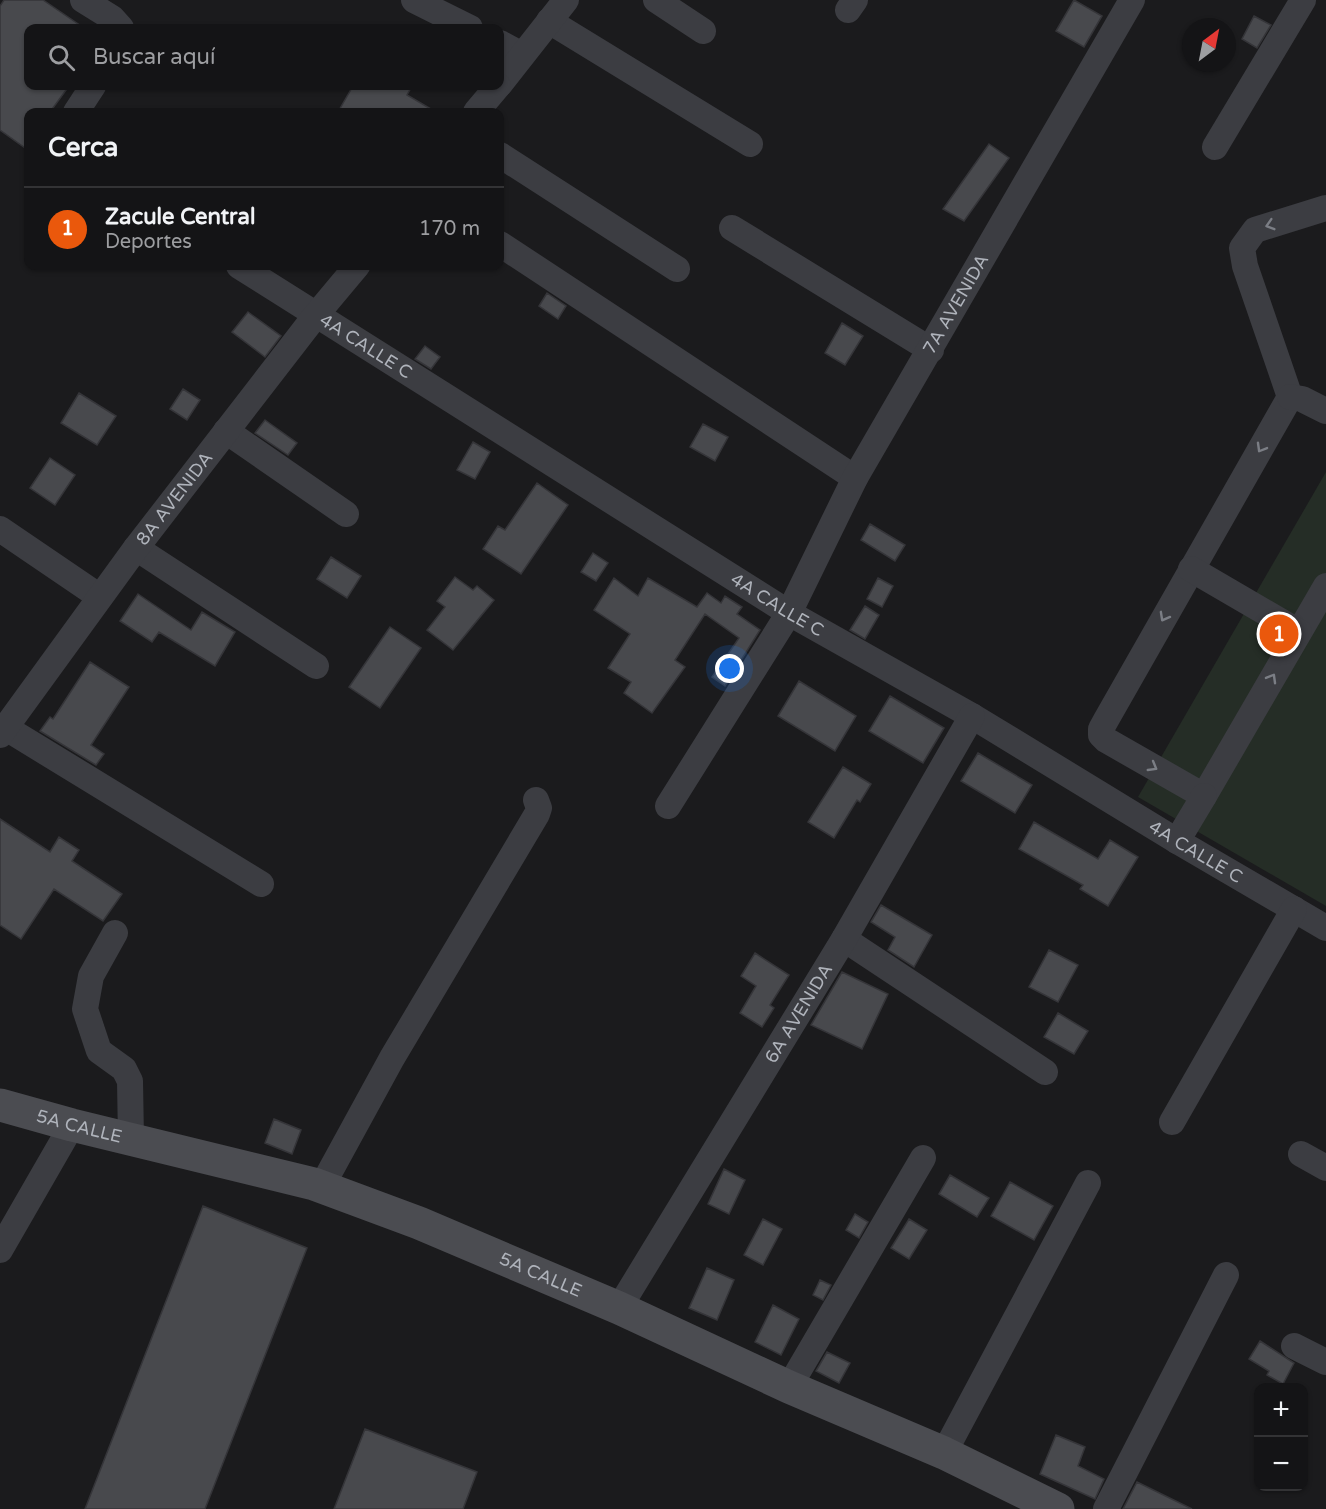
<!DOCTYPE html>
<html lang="es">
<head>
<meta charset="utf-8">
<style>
  :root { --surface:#141416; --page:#212123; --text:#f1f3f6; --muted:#9d9ea1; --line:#333335; --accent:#ea580c }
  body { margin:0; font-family:"Varela Round",sans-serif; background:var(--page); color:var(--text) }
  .controls { position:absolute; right:18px; bottom:18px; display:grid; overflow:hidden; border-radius:12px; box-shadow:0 2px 4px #0004 }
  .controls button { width:54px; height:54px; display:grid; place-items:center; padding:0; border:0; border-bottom:2px solid var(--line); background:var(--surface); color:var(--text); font:30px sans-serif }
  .compass { position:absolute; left:1182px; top:18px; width:54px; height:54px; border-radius:50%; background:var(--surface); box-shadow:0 2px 4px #0004; rotate:32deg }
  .you { position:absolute; left:730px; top:669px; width:21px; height:21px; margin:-15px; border:4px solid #fff; border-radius:50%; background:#1a73e8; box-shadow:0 0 0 9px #1a73e833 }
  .badge { display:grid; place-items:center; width:39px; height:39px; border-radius:50%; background:var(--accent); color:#fff; font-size:20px; font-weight:700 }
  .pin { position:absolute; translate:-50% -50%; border:3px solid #fff; box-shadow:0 2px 6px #0006 }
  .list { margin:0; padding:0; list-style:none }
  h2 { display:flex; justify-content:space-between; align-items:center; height:78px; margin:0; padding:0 24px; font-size:26px }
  h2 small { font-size:20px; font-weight:400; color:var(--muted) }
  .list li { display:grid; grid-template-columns:39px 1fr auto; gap:18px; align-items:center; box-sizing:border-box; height:84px; padding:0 24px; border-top:2px solid var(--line) }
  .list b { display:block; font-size:22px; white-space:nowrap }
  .list p { margin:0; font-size:20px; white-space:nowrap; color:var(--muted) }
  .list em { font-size:20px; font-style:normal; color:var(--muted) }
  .icon { flex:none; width:33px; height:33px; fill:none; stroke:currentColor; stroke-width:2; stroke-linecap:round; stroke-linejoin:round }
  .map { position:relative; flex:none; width:1326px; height:1509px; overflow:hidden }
  .search { position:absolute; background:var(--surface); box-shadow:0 2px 4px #0004; left:24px; top:24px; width:480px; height:66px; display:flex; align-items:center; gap:15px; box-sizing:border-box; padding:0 21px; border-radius:12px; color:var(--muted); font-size:22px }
  .panel { position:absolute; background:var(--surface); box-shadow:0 2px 4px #0004; left:24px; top:108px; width:480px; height:162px; border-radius:12px }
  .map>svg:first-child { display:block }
</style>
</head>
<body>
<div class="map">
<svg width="1326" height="1509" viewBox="0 0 1326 1509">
  <rect width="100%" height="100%" fill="#1b1b1d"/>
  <path fill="#252d26" d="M 1326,472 L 1326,906 L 1138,797 Z"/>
  <path fill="#48494d" stroke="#353539" stroke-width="1.5" d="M 4,0 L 43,0 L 84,28 L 28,28 L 28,86 L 69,86 L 50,112 L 28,112 L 28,150 L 0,130 L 0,6 Z
    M 1074,0 L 1102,16 L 1084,47 L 1056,31 Z
    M 1254,16 L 1271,25 L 1257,48 L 1242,39 Z
    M 353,86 L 412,86 L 407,95 L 436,112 L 338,112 Z
    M 989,144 L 1009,158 L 964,221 L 943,209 Z
    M 547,293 L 566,306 L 558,319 L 539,306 Z
    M 248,312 L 281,336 L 265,357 L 232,332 Z
    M 842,323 L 863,336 L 845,365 L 825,353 Z
    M 425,346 L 440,357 L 431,369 L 415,359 Z
    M 183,389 L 200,400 L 187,420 L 170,409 Z
    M 79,393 L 116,416 L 97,445 L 61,423 Z
    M 265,420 L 297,443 L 288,455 L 255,433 Z
    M 703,424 L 728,437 L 715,461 L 690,447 Z
    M 473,442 L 490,452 L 475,479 L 457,470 Z
    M 50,458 L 75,475 L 55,505 L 30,488 Z
    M 537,483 L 568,505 L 521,574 L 483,549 L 498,526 L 505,530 Z
    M 870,524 L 905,545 L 895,561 L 861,540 Z
    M 593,553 L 608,563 L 596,581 L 581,572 Z
    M 331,557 L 361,576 L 347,598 L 317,579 Z
    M 455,577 L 473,590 L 477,586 L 494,600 L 453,650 L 427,630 L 445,607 L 437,601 Z
    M 614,578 L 638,596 L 648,578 L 697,607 L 707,593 L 721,603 L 725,596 L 742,607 L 737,614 L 760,630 L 725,686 L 712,677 L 739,638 L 705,614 L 675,660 L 685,667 L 652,713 L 624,693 L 631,682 L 608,668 L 630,634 L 594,610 Z
    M 878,578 L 893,586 L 882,607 L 867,599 Z
    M 138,594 L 191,630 L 202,612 L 235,632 L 215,666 L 159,632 L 152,642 L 120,621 Z
    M 865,606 L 879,615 L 865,639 L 850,630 Z
    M 390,627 L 421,648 L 380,708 L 349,687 Z
    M 90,662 L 129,687 L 91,745 L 104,754 L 96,765 L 40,731 L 50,717 L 53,719 Z
    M 799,681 L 856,716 L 835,751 L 778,716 Z
    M 890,696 L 944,728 L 923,763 L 869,731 Z
    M 978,753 L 1032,785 L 1015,813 L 961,781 Z
    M 843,767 L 871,784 L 860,802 L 857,800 L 834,838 L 808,822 Z
    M 0,819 L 50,852 L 59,837 L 79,850 L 72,861 L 122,894 L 103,921 L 54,889 L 21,939 L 0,925 Z
    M 1034,822 L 1098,859 L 1110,840 L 1138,857 L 1108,906 L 1080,889 L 1083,885 L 1019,849 Z
    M 881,905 L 932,935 L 914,967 L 888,950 L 895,937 L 871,922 Z
    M 1049,950 L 1078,965 L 1058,1002 L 1029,987 Z
    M 755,953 L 789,975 L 770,1005 L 774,1008 L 762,1027 L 740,1013 L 756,986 L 741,976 Z
    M 842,972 L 888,994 L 862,1049 L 811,1025 Z
    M 1058,1013 L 1088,1031 L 1074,1054 L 1044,1037 Z
    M 274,1119 L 301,1130 L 292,1154 L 265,1143 Z
    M 724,1169 L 745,1180 L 729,1214 L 708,1204 Z
    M 950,1175 L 989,1198 L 977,1217 L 939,1194 Z
    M 1010,1182 L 1053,1206 L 1034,1240 L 991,1216 Z
    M 203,1206 L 307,1248 L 205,1509 L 85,1509 Z
    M 855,1214 L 868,1222 L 859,1238 L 846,1230 Z
    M 763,1219 L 782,1229 L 763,1265 L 744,1255 Z
    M 909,1219 L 927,1230 L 909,1259 L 891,1248 Z
    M 707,1268 L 734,1280 L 717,1320 L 689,1308 Z
    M 820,1280 L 831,1285 L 823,1300 L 813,1295 Z
    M 773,1305 L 799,1319 L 781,1355 L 755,1342 Z
    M 1260,1341 L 1294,1363 L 1283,1384 L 1267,1375 L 1269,1371 L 1249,1359 Z
    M 827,1352 L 850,1363 L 839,1383 L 816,1371 Z
    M 365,1429 L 477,1472 L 463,1509 L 334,1509 Z
    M 1056,1435 L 1085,1447 L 1078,1466 L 1104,1479 L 1095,1499 L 1040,1474 Z
    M 1137,1482 L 1192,1509 L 1123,1509 Z"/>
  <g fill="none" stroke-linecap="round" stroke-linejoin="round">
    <g stroke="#3c3d42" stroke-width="26">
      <path d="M 83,0 L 112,18 L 121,28"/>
      <path d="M 414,0 L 470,28"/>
      <path d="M 656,0 L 703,31"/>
      <path d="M 848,10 L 855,0"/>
      <path d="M 549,21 L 750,144"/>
      <path d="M 500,43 L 522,55"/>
      <path d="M 500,84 L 566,0"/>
      <path d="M 76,112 L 93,86"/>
      <path d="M 476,112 L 498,86"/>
      <path d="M 1215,147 L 1303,0"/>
      <path d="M 500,155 L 677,269"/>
      <path d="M 1326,208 L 1255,230 L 1242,248 L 1245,266 L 1290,397 L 1106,720 L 1101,729 L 1101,735 L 1106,740 L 1204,796 L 1326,586"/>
      <path d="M 732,228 L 931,350"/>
      <path d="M 500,244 L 855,478"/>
      <path id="s1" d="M 239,266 L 789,613 L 972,716 L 1177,841 L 1326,928"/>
      <path d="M 1290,397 L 1302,399 L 1326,411"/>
      <path d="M 226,431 L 346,514"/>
      <path d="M 0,529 L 100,597"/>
      <path d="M 136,548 L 316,666"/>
      <path d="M 1191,569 L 1299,632"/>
      <path d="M 6,728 L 261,884"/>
      <path id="s2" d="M 0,735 L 136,548 L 316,315 L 357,266"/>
      <path id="s3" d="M 668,806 L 789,613 L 855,478 L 1132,0"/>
      <path d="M 1177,841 L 1204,796"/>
      <path d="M 115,933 L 91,976 L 85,1009 L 99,1051 L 124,1069 L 130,1081 L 131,1139"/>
      <path d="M 844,939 L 1045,1072"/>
      <path d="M 1172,1122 L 1294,909"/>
      <path d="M 1301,1154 L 1326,1168"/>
      <path d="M 322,1186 L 392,1058 L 537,814 L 539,808 L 536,800"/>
      <path d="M 0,1250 L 72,1125"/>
      <path id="s4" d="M 619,1308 L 844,939 L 972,716"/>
      <path d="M 1294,1346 L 1326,1362"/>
      <path d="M 789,1387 L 923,1158"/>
      <path d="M 944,1453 L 1088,1183"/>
      <path d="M 1106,1509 L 1226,1275"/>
    </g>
    <path stroke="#4b4c51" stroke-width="33" id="s5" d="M 0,1105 L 72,1125 L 314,1184 L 419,1223 L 619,1308 L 789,1387 L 944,1453 L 1058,1509"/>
  </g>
  <defs><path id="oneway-chevron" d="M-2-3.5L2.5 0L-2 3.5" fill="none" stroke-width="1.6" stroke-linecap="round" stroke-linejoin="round" transform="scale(1.5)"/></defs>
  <g stroke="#7b7e85">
    <use href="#oneway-chevron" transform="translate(1270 225) rotate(163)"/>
    <use href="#oneway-chevron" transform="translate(1261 448) rotate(120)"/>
    <use href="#oneway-chevron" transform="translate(1164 617) rotate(119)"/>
    <use href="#oneway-chevron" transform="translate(1272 678) rotate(-60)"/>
    <use href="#oneway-chevron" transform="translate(1153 767) rotate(30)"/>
  </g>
  <g text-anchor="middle" stroke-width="4.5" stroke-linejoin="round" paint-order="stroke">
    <g font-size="18" fill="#afb3bb" stroke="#161618">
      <text dy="6" stroke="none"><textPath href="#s3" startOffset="579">7A AVENIDA</textPath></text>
      <text dy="6" stroke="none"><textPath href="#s1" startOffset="150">4A CALLE C</textPath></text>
      <text dy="6" stroke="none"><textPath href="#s2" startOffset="294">8A AVENIDA</textPath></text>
      <text dy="6" stroke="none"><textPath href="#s1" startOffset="636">4A CALLE C</textPath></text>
      <text dy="6" stroke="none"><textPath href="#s1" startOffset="1122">4A CALLE C</textPath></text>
      <text dy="6" stroke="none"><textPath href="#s4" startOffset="345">6A AVENIDA</textPath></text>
      <text dy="6" stroke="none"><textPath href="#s5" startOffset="82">5A CALLE</textPath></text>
      <text dy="6" stroke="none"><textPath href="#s5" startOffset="568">5A CALLE</textPath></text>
    </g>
  </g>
</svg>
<div class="controls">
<button>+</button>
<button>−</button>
</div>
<svg class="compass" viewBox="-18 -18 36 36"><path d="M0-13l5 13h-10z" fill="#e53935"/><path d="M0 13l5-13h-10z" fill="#9d9ea1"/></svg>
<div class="you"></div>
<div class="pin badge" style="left:1279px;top:634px">1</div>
<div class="search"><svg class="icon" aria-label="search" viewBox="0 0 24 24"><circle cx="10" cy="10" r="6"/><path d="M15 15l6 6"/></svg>Buscar aquí</div>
<section class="panel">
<h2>Cerca<small></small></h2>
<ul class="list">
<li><span class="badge">1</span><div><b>Zacule Central</b><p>Deportes</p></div><em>170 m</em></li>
</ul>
</section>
</div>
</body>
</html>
